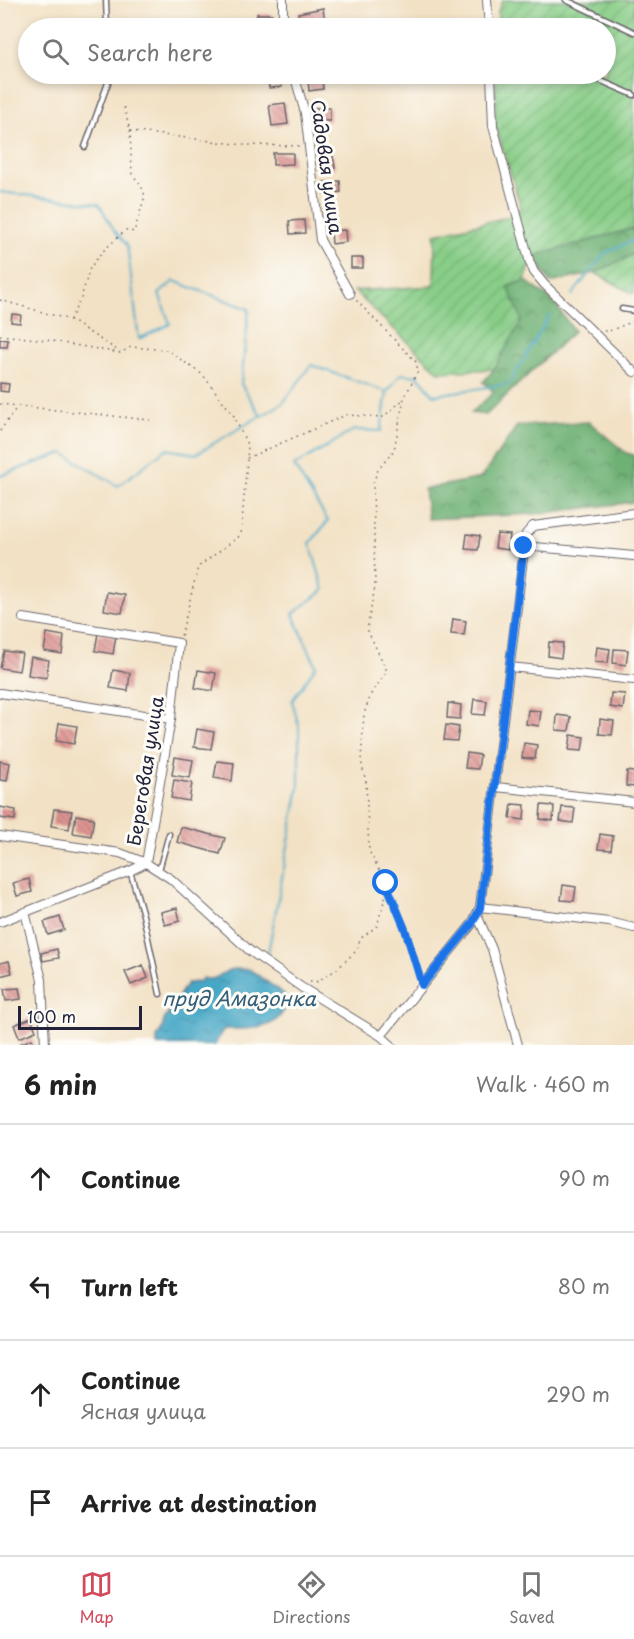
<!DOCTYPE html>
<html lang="en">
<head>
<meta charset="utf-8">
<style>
  :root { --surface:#fff; --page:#f6f6f6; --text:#222; --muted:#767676; --line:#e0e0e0; --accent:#d1495b }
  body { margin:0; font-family:"Playpen Sans",sans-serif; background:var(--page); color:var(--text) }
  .scale { position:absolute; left:18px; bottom:15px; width:124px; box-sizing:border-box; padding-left:6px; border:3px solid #22223b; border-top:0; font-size:16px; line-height:21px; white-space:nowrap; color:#22223b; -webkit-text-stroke:4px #fdfcf7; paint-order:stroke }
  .stop { position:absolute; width:18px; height:18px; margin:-14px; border:4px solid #1a73e8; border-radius:50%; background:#fff }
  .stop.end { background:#1a73e8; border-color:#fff; box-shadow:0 2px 6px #0008 }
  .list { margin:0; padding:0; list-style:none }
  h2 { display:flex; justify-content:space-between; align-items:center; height:78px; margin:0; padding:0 24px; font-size:26px }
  h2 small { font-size:20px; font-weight:400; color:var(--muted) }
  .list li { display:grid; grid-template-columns:39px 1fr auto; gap:18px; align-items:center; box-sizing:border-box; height:108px; padding:0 24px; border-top:2px solid var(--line) }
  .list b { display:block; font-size:22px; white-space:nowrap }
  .list p { margin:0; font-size:20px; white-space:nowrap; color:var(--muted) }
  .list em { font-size:20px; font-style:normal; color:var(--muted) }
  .icon { flex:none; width:33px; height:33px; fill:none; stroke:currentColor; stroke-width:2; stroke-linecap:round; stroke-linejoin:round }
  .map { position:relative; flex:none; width:634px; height:1045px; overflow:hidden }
  .search { position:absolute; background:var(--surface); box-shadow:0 3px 9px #0003; left:18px; right:18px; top:18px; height:66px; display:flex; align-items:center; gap:15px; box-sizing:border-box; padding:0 21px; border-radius:33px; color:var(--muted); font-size:22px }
  .sheet { height:510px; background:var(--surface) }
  nav { display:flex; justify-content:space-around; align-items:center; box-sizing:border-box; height:84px; border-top:2px solid var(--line); background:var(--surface); font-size:16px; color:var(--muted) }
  nav a { display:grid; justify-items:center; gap:3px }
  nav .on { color:var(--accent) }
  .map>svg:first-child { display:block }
</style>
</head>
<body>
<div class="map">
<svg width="634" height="1045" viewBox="0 0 634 1045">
  <defs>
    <pattern id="forest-crowns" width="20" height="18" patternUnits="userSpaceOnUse" patternTransform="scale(1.5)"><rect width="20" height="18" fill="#6eb174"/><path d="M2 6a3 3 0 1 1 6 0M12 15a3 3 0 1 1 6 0" fill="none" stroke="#5a9060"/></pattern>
    <pattern id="garden-furrows" width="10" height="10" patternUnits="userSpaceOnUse" patternTransform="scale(1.5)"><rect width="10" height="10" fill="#89ce88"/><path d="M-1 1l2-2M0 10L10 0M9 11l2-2" fill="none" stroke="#76b176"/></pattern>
    <pattern id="water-ripples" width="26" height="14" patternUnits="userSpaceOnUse" patternTransform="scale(1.5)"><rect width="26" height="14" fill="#47a7c6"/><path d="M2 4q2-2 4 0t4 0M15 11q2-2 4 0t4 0" fill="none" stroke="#3b88a2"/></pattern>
    <pattern id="building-back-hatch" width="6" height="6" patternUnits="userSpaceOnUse" patternTransform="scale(1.5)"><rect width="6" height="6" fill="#df9592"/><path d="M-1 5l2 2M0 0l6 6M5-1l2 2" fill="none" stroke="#b47978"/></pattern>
  </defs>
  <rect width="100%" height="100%" fill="#fdfcf7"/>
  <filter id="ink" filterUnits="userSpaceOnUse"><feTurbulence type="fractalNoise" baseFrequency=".0167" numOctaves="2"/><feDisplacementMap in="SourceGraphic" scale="12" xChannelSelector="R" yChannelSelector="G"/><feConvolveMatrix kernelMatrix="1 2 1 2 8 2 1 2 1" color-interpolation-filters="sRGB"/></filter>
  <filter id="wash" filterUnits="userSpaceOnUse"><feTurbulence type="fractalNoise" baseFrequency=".008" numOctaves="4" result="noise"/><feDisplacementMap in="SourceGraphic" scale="24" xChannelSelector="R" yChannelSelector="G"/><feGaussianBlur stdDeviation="1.35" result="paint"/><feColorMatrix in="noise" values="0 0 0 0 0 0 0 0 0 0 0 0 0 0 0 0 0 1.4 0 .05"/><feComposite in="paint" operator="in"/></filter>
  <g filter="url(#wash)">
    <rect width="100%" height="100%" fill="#f2e1c4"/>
    <path fill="url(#forest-crowns)" stroke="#486a58" stroke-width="1.5" d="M 634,228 L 634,254 L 595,273 L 550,283 L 534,256 Z
      M 525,280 L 553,301 L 574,331 L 486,415 L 471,413 L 494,392 L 483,382 L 494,369 L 508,287 Z
      M 589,422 L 626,453 L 634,455 L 634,502 L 535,514 L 428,519 L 424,489 L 481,478 L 517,426 Z"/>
    <path fill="url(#garden-furrows)" stroke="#567862" stroke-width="1.5" d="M 503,0 L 634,0 L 634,228 L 534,256 L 525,280 L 508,287 L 522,320 L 494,369 L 439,372 L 354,291 L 434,286 L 435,234 L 512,216 L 521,207 L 495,125 L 496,74 L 606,74 L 606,28 L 498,28 L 498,11 Z
      M 634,254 L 634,294 L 595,273 Z"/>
    <path fill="url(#water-ripples)" stroke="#346480" stroke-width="1.5" d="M 234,969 L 249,969 L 284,994 L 286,1005 C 277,1032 249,1029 225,1029 L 221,1033 L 215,1045 L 157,1045 L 157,1037 L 162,1029 L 164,1020 L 187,983 L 200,982 L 202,978 C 221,982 217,972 234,969 Z"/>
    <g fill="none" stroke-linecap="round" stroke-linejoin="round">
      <path stroke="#47a7c6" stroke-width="2" d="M 0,192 L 99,204 L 114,230 L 127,245 L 139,339 L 170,324 L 159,294 L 174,281 L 249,309 L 241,384 L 261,416 L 283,403 L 311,365 L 387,392 L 401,374 L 418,376 L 434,395 L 509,384 L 550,315
        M 572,295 L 605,253 L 634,240
        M 0,476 L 63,453 L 118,486 L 166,449 L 196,454 L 260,416
        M 268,953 L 299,787 L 299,727 L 292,701 L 316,666 L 293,614 L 324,590 L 310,543 L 328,521 L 294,466 L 354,430 L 381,431 L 387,392"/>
    </g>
    <g id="blocks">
      <path fill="url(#building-back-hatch)" d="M 323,8 L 325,22 L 301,26 L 298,13 Z
        M 257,14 L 272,14 L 272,25 L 257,26 Z
        M 281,77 L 282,87 L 269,88 L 268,78 Z
        M 322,78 L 323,89 L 309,91 L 308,80 Z
        M 285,103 L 288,124 L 272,126 L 269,105 Z
        M 314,108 L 330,108 L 330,121 L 314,121 Z
        M 273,153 L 293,153 L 293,164 L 273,165 Z
        M 333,156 L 335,168 L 320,170 L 318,158 Z
        M 340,181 L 341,192 L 324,194 L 323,182 Z
        M 304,220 L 305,233 L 290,234 L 289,221 Z
        M 345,230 L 346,242 L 332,244 L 331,231 Z
        M 351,258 L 363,258 L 363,268 L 351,268 Z
        M 12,314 L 21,315 L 20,323 L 11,322 Z
        M 0,339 L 8,340 L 7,347 L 0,347 Z
        M 0,383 L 9,384 L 8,392 L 0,391 Z
        M 467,534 L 480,536 L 478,550 L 465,549 Z
        M 497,534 L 510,535 L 508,550 L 495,548 Z
        M 107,592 L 125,595 L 122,613 L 104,610 Z
        M 453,619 L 466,621 L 464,635 L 451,634 Z
        M 47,633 L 64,636 L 62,654 L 44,651 Z
        M 98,633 L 116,636 L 113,654 L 95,651 Z
        M 549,642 L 563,643 L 561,658 L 548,656 Z
        M 597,647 L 610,649 L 608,663 L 595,662 Z
        M 614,649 L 628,650 L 626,665 L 613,663 Z
        M 4,651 L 22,653 L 19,671 L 0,668 Z
        M 31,657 L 49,660 L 46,678 L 28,675 Z
        M 113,670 L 130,673 L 128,691 L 110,688 Z
        M 198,670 L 216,673 L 213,691 L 195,688 Z
        M 611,693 L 625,694 L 623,709 L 610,707 Z
        M 474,699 L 487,701 L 485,715 L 472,714 Z
        M 448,703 L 461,705 L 460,719 L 447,718 Z
        M 528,710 L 541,711 L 539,726 L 526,724 Z
        M 557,715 L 571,717 L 569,731 L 556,730 Z
        M 600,719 L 614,721 L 612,735 L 599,734 Z
        M 59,723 L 77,726 L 74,744 L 56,741 Z
        M 446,725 L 459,727 L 457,741 L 444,740 Z
        M 197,729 L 214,732 L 211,749 L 194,747 Z
        M 571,735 L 584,737 L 582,751 L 569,750 Z
        M 524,743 L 537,745 L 535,759 L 522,758 Z
        M 467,753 L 480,755 L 478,769 L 465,768 Z
        M 175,757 L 193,760 L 190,778 L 172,775 Z
        M 0,761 L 10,763 L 7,781 L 0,780 Z
        M 217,761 L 234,763 L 232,781 L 214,778 Z
        M 627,771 L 634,772 L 634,787 L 626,786 Z
        M 174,780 L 192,783 L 189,801 L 171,798 Z
        M 512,804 L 525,805 L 524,820 L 510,818 Z
        M 541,805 L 554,806 L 553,821 L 540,819 Z
        M 0,807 L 16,810 L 15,820 L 0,818 Z
        M 562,807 L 575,808 L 573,823 L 560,821 Z
        M 54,809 L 72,811 L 69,829 L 51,826 Z
        M 76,815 L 94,818 L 91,836 L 73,833 Z
        M 181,827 L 225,838 L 220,854 L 177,842 Z
        M 600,834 L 613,836 L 611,850 L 598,849 Z
        M 29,879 L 32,892 L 17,896 L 13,883 Z
        M 563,885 L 576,887 L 574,901 L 561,900 Z
        M 177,908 L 180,921 L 165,925 L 161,912 Z
        M 60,917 L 64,930 L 48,935 L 44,922 Z
        M 57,949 L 59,958 L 43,961 L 41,953 Z
        M 9,961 L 12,973 L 0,976 L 0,963 Z
        M 143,965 L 148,978 L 131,985 L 125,972 Z
        M 19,988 L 21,999 L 6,1001 L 4,989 Z
        M 31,1018 L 36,1031 L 19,1038 L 14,1025 Z
        M 32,1039 L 35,1045 L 17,1045 Z"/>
    </g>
  </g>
  <g filter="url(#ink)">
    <use href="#blocks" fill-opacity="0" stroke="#6b656b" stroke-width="1.5"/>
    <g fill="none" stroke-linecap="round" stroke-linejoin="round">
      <g stroke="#6b656b" stroke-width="7">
        <path id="service" d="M 106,0 L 107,28
          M 566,0 L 634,32
          M 585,74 L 634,95
          M 85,147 L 109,80 L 109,74
          M 622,309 L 634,311
          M 159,870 L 169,834
          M 130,871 L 143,915 L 160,994"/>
      </g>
      <g stroke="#6b656b" stroke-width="10">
        <path id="minor" d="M 487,0 L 489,28
          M 283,28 L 283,0
          M 294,74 L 305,113 L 320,240 L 350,294
          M 491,74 L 493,126 L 530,263 L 534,272 L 544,284 L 634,372
          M 524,546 L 634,556
          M 23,618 L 179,643 L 171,719 L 146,863
          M 510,667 L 634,680
          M 0,693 L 171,719
          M 496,787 L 634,802
          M 0,836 L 120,853 L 146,863 L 171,879 L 250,951 L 301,987 L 381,1036 L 391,1045
          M 480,907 L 609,922 L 634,928
          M 25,912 L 42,980 L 45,1045
          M 477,915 L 492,949 L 518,1045
          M 0,922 L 130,871 L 146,863
          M 381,1036 L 472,924 L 480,907 L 526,534 L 533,526 L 634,513"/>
      </g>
      <path stroke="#6b656b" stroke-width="1.5" stroke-dasharray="1.5 4.5" stroke-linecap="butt" d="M 130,131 L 244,145 L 301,146
        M 0,300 L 70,320 L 120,352
        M 70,320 L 81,298 L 90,268 L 102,252 L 126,230 L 134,232 L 145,196 L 141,185 L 132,174 L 130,131 L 123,103
        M 604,331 L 609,331 L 634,321
        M 0,335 L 46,340 L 120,353 L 131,347 L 167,350 L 203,375 L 234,416 L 248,447 L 241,535 L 198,567 L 181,636
        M 0,404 L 150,420
        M 0,431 L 17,407
        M 247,458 L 346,415 L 383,417 L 404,399
        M 386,883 L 405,929 L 419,975
        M 310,982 L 316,982 L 336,970 L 357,950 L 360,939 L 377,926 L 385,898 L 386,883 L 369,851 L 366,782 L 361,761 L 364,714 L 371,694 L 387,671 L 367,629 L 375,587 L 373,483 L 378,470 L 394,450 L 404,398 L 418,371 L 416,362 L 356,300"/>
      <use href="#service" stroke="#fff" stroke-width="4"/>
      <use href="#minor" stroke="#fff" stroke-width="8"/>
    </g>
  </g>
  <g fill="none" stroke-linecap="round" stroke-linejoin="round" filter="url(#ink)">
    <path stroke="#1a73e8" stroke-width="8" d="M 386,883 L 405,929 L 422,985 L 472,924 L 480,908 L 524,546"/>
  </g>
  <g text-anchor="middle" stroke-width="6" stroke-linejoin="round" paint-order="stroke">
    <g font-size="18" fill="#22223b" stroke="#fdfcf7">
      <text transform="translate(326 167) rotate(82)" y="6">Садовая улица</text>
      <text transform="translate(146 771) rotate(-81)" y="6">Береговая улица</text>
    </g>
    <g font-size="20" font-style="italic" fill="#335e7a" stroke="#fdfcf7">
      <text x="239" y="1006">пруд Амазонка</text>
    </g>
  </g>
</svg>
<div class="scale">100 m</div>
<div class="stop" style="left:386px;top:883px"></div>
<div class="stop end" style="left:524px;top:546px"></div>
<div class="search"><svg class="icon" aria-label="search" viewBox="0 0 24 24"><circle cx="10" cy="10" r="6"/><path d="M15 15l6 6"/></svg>Search here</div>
</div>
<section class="sheet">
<h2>6 min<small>Walk · 460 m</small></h2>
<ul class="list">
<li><svg class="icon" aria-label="ahead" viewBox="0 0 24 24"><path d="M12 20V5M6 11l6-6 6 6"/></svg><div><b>Continue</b></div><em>90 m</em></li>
<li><svg class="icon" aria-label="left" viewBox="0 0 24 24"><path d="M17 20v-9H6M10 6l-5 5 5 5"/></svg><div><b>Turn left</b></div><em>80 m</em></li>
<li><svg class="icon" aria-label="ahead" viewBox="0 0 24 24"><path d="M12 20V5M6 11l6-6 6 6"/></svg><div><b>Continue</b><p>Ясная улица</p></div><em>290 m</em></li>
<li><svg class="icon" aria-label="arrive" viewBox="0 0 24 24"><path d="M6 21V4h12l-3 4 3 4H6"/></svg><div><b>Arrive at destination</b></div></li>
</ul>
</section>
<nav>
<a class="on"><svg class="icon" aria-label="map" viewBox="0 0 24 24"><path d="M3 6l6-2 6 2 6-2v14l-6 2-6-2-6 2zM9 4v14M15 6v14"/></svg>Map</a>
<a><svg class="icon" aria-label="directions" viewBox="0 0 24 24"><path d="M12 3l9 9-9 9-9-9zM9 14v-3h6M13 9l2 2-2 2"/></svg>Directions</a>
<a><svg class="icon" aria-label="saved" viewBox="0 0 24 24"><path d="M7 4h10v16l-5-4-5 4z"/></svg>Saved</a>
</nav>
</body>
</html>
